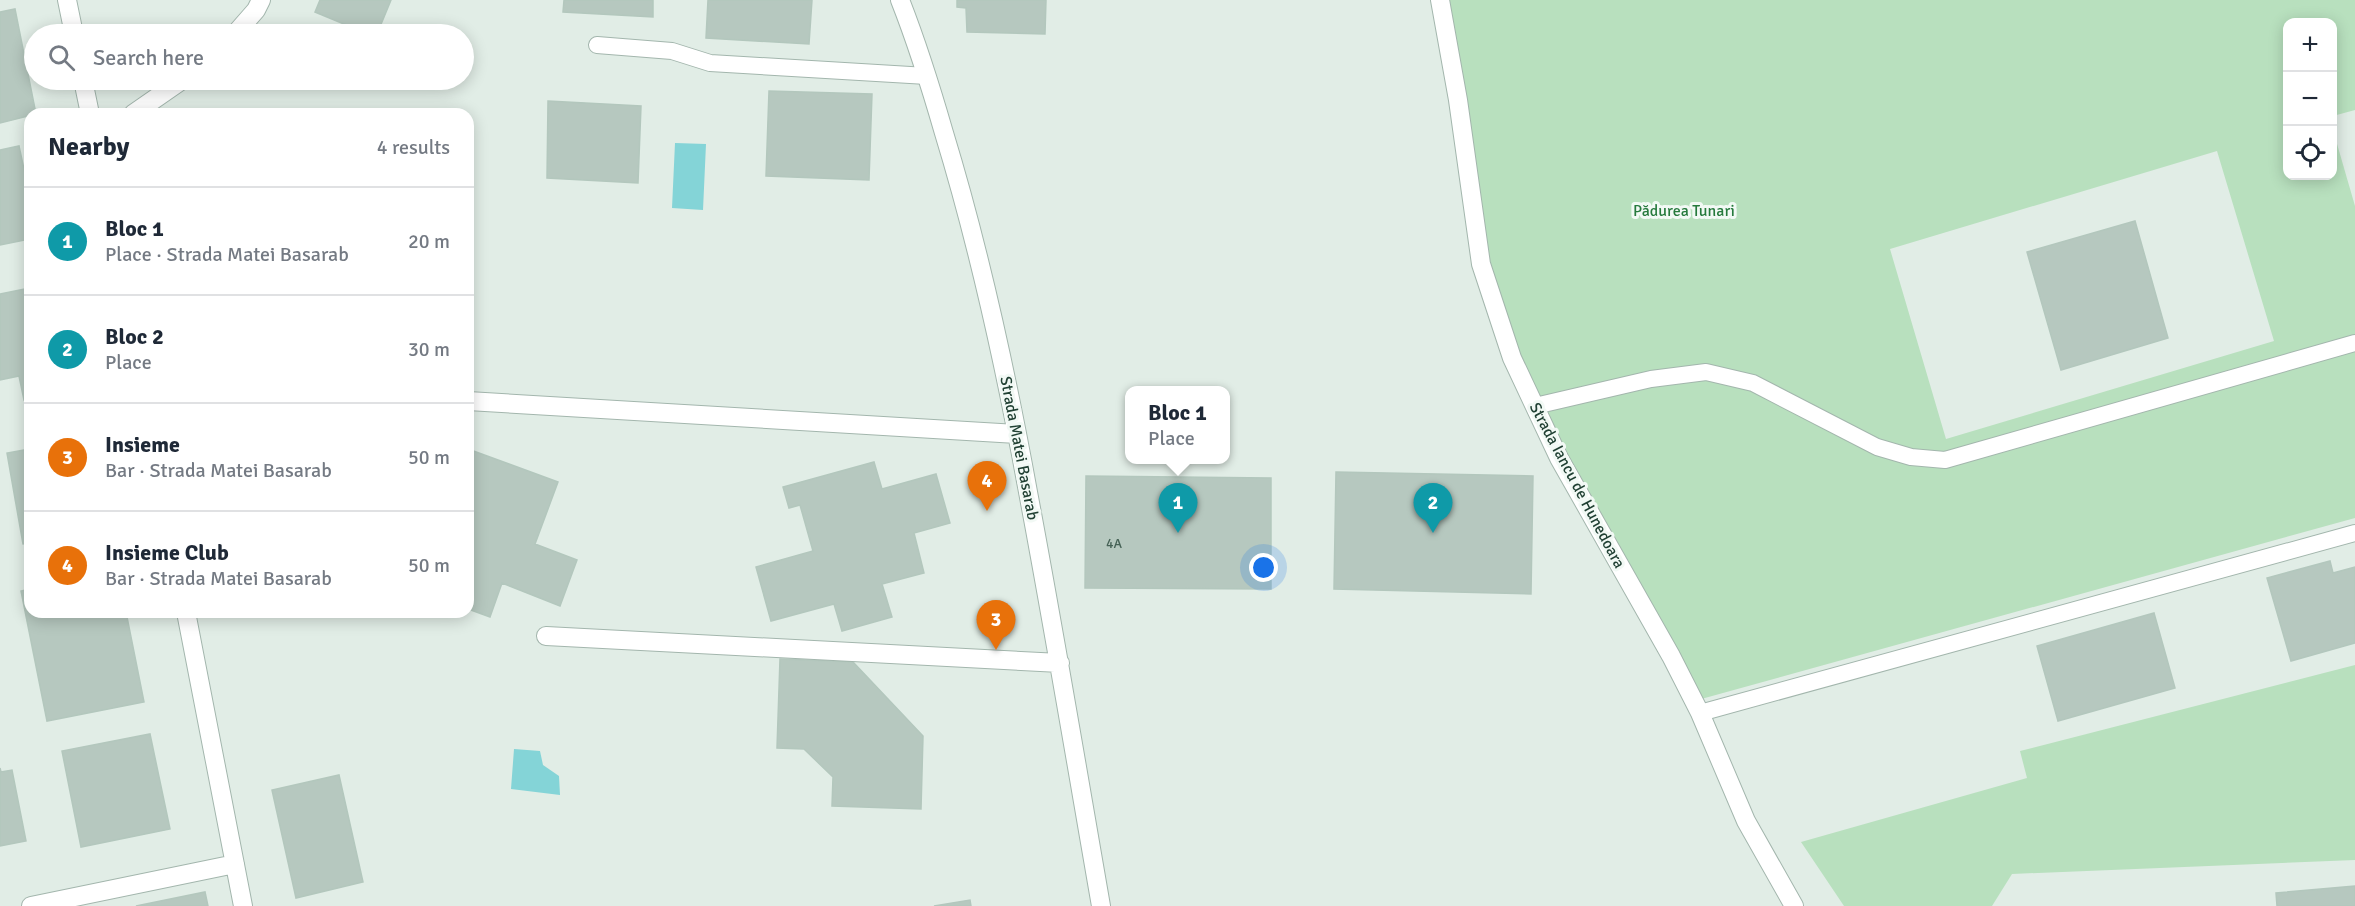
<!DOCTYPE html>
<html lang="en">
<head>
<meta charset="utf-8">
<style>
  :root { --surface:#fff; --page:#f2f2f3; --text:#1f2937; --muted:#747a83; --line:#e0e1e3; --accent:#0f766e }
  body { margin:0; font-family:Signika,sans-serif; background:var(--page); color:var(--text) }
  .controls { position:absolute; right:18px; top:18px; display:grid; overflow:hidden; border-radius:12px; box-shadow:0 3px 15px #0003 }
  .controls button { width:54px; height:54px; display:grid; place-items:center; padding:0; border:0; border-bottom:2px solid var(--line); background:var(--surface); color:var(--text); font:30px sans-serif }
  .you { position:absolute; left:1264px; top:568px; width:21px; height:21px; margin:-15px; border:4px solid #fff; border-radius:50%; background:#1a73e8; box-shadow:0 0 0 9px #1a73e833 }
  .badge { display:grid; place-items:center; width:39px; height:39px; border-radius:50%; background:var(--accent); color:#fff; font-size:20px; font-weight:700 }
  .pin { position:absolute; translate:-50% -50px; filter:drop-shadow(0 2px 3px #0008) }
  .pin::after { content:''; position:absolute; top:32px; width:21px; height:18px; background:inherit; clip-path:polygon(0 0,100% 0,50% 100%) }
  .popup { position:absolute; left:1125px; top:386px; width:105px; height:78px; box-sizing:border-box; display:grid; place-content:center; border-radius:12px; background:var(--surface); filter:drop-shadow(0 2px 4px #0005); font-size:20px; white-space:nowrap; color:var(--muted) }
  .popup b { font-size:22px; color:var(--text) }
  .popup::after { content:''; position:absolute; left:50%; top:100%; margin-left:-12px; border:12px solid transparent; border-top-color:var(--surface) }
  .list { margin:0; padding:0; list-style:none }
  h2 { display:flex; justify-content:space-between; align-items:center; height:78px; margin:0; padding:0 24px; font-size:26px }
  h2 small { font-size:20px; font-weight:400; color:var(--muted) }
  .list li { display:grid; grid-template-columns:39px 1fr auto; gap:18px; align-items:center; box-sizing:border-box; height:108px; padding:0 24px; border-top:2px solid var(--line) }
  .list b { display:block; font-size:22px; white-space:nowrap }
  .list p { margin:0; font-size:20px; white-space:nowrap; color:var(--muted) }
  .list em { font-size:20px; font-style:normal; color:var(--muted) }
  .icon { flex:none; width:33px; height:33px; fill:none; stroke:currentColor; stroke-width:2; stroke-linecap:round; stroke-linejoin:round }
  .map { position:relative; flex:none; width:2355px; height:906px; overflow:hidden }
  .search { position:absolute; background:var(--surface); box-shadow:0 3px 15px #0003; left:24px; top:24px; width:450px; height:66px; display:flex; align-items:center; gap:15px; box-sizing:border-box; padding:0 21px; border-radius:33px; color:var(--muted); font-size:22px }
  .panel { position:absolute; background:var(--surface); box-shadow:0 3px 15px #0003; left:24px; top:108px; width:450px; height:510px; border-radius:18px }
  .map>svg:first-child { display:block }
</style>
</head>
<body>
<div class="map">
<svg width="2355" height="906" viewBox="0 0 2355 906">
  <rect width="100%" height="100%" fill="#e1ede6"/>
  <path fill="#b8e0be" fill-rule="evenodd" d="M 1440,0 L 2355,0 L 2355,110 L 2333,116 L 2332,22 L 2288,22 L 2288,176 L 2332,176 L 2333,130 L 2355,206 L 2355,518 L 1694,701 L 1610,548 L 1495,310 ZM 2217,151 L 2274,341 L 1946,439 L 1890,249 Z
    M 2355,665 L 2355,860 L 2012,874 L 1992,906 L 1844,906 L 1801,842 L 2027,778 L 2020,751 Z"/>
  <path fill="#84d4d7" d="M 675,143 L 706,144 L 703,210 L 672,208 Z
    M 514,749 L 540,751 L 543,765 L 559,776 L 560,795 L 511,789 Z"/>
  <path fill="#b6c8bf" stroke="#b3c7bd" stroke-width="1.5" d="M 320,0 L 391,0 L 377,34 L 368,34 L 315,12 Z
    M 564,0 L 653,0 L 653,17 L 563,12 Z
    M 708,0 L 812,0 L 809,44 L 706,38 Z
    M 957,0 L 1046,0 L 1045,34 L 967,32 L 966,8 L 957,7 Z
    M 15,9 L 36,114 L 0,123 L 0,12 Z
    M 769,91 L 872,94 L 869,180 L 766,176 Z
    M 548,101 L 641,106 L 638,183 L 547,178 Z
    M 19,146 L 30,197 L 30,239 L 0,245 L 0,150 Z
    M 2135,221 L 2168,338 L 2061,370 L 2027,252 Z
    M 30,288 L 30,398 L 24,400 L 19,376 L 0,380 L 0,294 Z
    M 30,449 L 30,543 L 23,544 L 7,453 Z
    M 468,449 L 558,482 L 535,544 L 577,560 L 560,606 L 502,583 L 490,617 L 468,609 Z
    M 874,462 L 882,489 L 936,474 L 950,523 L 914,533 L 924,573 L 882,584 L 892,617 L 842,631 L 834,604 L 771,621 L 756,567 L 813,551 L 800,505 L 789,508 L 783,487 Z
    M 1336,472 L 1533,476 L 1531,594 L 1334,589 Z
    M 1086,476 L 1271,478 L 1271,589 L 1085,588 Z
    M 2330,561 L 2333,573 L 2355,567 L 2355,643 L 2291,661 L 2267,578 Z
    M 30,589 L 30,612 L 126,612 L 144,702 L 47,721 L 21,591 Z
    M 2154,613 L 2175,688 L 2058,721 L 2037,646 Z
    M 780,659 L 853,662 L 923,736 L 921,809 L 832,806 L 833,777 L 804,749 L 777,748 Z
    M 150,734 L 170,829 L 81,847 L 62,751 Z
    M 0,768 L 1,772 L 12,770 L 26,841 L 0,846 Z
    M 339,775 L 363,882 L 296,898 L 272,790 Z
    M 2355,886 L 2355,906 L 2277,906 L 2276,893 Z
    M 205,892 L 208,906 L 136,906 Z
    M 970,900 L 971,906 L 934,906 Z"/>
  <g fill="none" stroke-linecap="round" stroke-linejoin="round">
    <g stroke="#a3b6ad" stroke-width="18">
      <path id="lane" d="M 597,45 L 672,51 L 710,63 L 927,76
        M 1535,406 L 1651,379 L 1706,372 L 1753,383 L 1877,447 L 1911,457 L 1945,460 L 2355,343
        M 1700,713 L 2355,533"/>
    </g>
    <g stroke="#a3b6ad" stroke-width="20">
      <path id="street" d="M 67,0 L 74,34
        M 900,0 C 917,43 931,88 944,133 C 980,251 1006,371 1028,492 C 1054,630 1077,768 1101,906
        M 1440,0 L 1458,100 L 1481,264 L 1512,358 L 1559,458 L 1671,656 L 1700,713 L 1746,821 L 1794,906
        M 235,34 L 256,10 L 261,0
        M 83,80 L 90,114
        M 133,114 L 182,80
        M 468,401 L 1017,434
        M 186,612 L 243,906
        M 546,636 L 1060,663
        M 31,906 L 235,864"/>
    </g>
    <use href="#lane" stroke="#fff" stroke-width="16"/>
    <use href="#street" stroke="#fff" stroke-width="18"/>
  </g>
  <g text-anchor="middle" stroke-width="6" stroke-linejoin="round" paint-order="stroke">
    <g font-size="14" fill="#466256">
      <text x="1114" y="548">4A</text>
    </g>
    <g font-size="16" fill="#267a3d" stroke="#f2f9f5">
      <text x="1684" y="216">Pădurea Tunari</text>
    </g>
    <g font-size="16" fill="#204033" stroke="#f2f9f5">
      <text transform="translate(1020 448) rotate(79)" y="6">Strada Matei Basarab</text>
      <text transform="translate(1578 485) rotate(62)" y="6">Strada Iancu de Hunedoara</text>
    </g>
  </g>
</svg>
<div class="controls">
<button>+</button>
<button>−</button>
<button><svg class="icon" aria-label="locate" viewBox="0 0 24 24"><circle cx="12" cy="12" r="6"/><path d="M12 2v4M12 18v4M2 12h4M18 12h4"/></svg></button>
</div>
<div class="you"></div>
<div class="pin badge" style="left:1178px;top:533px;background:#0f9aa8">1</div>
<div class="popup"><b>Bloc 1</b>Place</div>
<div class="pin badge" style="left:1433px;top:533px;background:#0f9aa8">2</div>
<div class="pin badge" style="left:996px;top:650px;background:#e8710a">3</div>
<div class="pin badge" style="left:987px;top:511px;background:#e8710a">4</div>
<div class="search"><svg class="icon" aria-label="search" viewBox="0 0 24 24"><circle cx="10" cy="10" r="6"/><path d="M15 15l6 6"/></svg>Search here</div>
<section class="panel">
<h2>Nearby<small>4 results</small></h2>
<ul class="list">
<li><span class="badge" style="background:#0f9aa8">1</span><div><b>Bloc 1</b><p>Place · Strada Matei Basarab</p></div><em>20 m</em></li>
<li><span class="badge" style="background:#0f9aa8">2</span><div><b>Bloc 2</b><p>Place</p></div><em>30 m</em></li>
<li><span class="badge" style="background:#e8710a">3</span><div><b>Insieme</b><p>Bar · Strada Matei Basarab</p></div><em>50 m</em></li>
<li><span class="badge" style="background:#e8710a">4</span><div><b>Insieme Club</b><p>Bar · Strada Matei Basarab</p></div><em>50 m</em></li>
</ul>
</section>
</div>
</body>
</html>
